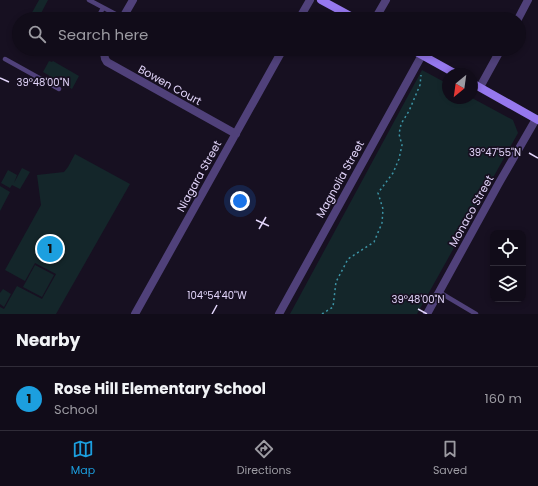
<!DOCTYPE html>
<html lang="en">
<head>
<meta charset="utf-8">
<style>
  :root { --surface:#110c19; --page:#1a1522; --text:#f1f3f6; --muted:#9c9ba2; --line:#302c38; --accent:#1c9fdf }
  body { margin:0; font-family:Poppins,sans-serif; background:var(--page); color:var(--text) }
  .controls { position:absolute; right:12px; bottom:12px; display:grid; overflow:hidden; border-radius:8px; box-shadow:0 2px 6px #0003 }
  .controls button { width:36px; height:36px; display:grid; place-items:center; padding:0; border:0; border-bottom:1px solid var(--line); background:var(--surface); color:var(--text); font:20px sans-serif }
  .compass { position:absolute; left:442px; top:68px; width:36px; height:36px; border-radius:50%; background:var(--surface); box-shadow:0 2px 6px #0003; rotate:209deg }
  .you { position:absolute; left:240px; top:201px; width:14px; height:14px; margin:-10px; border:3px solid #fff; border-radius:50%; background:#1a73e8; box-shadow:0 0 0 6px #1a73e833 }
  .badge { display:grid; place-items:center; width:26px; height:26px; border-radius:50%; background:var(--accent); color:#111; font-size:13px; font-weight:700 }
  .pin { position:absolute; translate:-50% -50%; border:2px solid #fff; box-shadow:0 1px 4px #0006 }
  .list { margin:0; padding:0; list-style:none }
  h2 { display:flex; justify-content:space-between; align-items:center; height:52px; margin:0; padding:0 16px; font-size:17px }
  h2 small { font-size:13px; font-weight:400; color:var(--muted) }
  .list li { display:grid; grid-template-columns:26px 1fr auto; gap:12px; align-items:center; box-sizing:border-box; height:64px; padding:0 16px; border-top:1px solid var(--line) }
  .list b { display:block; font-size:15px; white-space:nowrap }
  .list p { margin:0; font-size:13px; white-space:nowrap; color:var(--muted) }
  .list em { font-size:13px; font-style:normal; color:var(--muted) }
  .icon { flex:none; width:22px; height:22px; fill:none; stroke:currentColor; stroke-width:2; stroke-linecap:round; stroke-linejoin:round }
  .map { position:relative; flex:none; width:538px; height:314px; overflow:hidden }
  .search { position:absolute; background:var(--surface); box-shadow:0 2px 6px #0003; left:12px; right:12px; top:12px; height:44px; display:flex; align-items:center; gap:10px; box-sizing:border-box; padding:0 14px; border-radius:22px; color:var(--muted); font-size:15px }
  .sheet { height:116px; background:var(--surface) }
  nav { display:flex; justify-content:space-around; align-items:center; box-sizing:border-box; height:56px; border-top:1px solid var(--line); background:var(--surface); font-size:11px; color:var(--muted) }
  nav a { display:grid; justify-items:center; gap:2px }
  nav .on { color:var(--accent) }
  .map>svg:first-child { display:block }
</style>
</head>
<body>
<div class="map">
<svg width="538" height="314" viewBox="0 0 538 314">
  <rect width="100%" height="100%" fill="#171021"/>
  <path fill="#14262a" d="M 39,0 L 48,0 L 38,19 L 32,19 L 29,18 Z
    M 49,61 L 52,62 L 53,61 L 79,76 L 72,89 L 43,72 Z
    M 422,70 L 448,84 L 448,98 L 472,98 L 513,120 L 518,133 L 417,314 L 290,314 Z
    M 75,154 L 130,184 L 56,314 L 0,314 L 0,307 L 4,309 L 17,286 L 42,299 L 56,274 L 35,263 L 25,281 L 5,270 L 41,205 L 37,175 L 64,172 L 68,167 Z
    M 22,168 L 30,172 L 20,189 L 12,185 L 10,188 L 1,183 L 8,170 L 17,175 L 14,183 Z
    M 0,186 L 10,192 L 0,211 Z
    M 35,265 L 54,275 L 42,297 L 23,287 Z
    M 3,289 L 11,294 L 4,307 L 0,304 L 0,293 Z"/>
  <g fill="none" stroke-linecap="round" stroke-linejoin="round">
    <path stroke="#3d94a6" stroke-width="1.5" stroke-dasharray="2 3" stroke-linecap="butt" d="M 322,314 L 333,307 L 336,282 L 348,259 L 374,242 L 382,223 L 383,209 L 378,193 L 393,173 L 399,159 L 402,145 L 399,134 L 401,124 L 409,111 L 420,85 L 421,75"/>
    <path stroke="#50417a" stroke-width="4.5" d="M 89,0 L 123,18
      M 97,19 L 103,8
      M 5,59 L 59,89
      M 439,292 L 476,314"/>
    <path stroke="#50417a" stroke-width="8" d="M 122,19 L 133,0
      M 299,19 L 310,0
      M 375,19 L 386,0
      M 518,19 L 528,0
      M 106,49 C 103,54 104,58 107,62 L 236,134
      M 480,87 L 501,49
      M 135,314 L 283,49
      M 279,314 L 422,55"/>
    <path stroke="#50417a" stroke-width="8" d="M 427,314 L 499,183 L 536,119"/>
    <path stroke="#9678ee" stroke-width="8" d="M 321,0 L 356,19
      M 411,49 L 456,74
      M 472,83 L 538,120"/>
  </g>
  <path fill="none" stroke="#e2d5fa" stroke-width="1.5" d="M 0,78 L 9,82M 529,153 L 538,158M 256,220 L 269,226M 259,229 L 266,217M 418,309 L 427,314M 212,314 L 217,305"/>
  <g text-anchor="middle" stroke-width="3.5" stroke-linejoin="round" paint-order="stroke">
    <g font-size="11" fill="#e2d5fa" stroke="#171021">
      <text transform="translate(170 85) rotate(29)" y="4">Bowen Court</text>
      <text transform="translate(199 176) rotate(-61)" y="4">Niagara Street</text>
      <text transform="translate(340 179) rotate(-61)" y="4">Magnolia Street</text>
      <text transform="translate(471 211) rotate(-61)" y="4">Monaco Street</text>
    </g>
  </g>
  <g font-size="10" text-anchor="middle" fill="#e2d5fa" stroke="#171021" stroke-width="3.5" stroke-linejoin="round" paint-order="stroke">
    <text x="43" y="86">39°48'00"N</text>
    <text x="495" y="156">39°47'55"N</text>
    <text x="217" y="299">104°54'40"W</text>
    <text x="418" y="303">39°48'00"N</text>
  </g>
</svg>
<div class="controls">
<button><svg class="icon" aria-label="locate" viewBox="0 0 24 24"><circle cx="12" cy="12" r="6"/><path d="M12 2v4M12 18v4M2 12h4M18 12h4"/></svg></button>
<button><svg class="icon" aria-label="layers" viewBox="0 0 24 24"><path d="M12 4l9 5-9 5-9-5zM3 14l9 5 9-5"/></svg></button>
</div>
<svg class="compass" viewBox="-18 -18 36 36"><path d="M0-13l5 13h-10z" fill="#e53935"/><path d="M0 13l5-13h-10z" fill="#9c9ba2"/></svg>
<div class="you"></div>
<div class="pin badge" style="left:50px;top:249px">1</div>
<div class="search"><svg class="icon" aria-label="search" viewBox="0 0 24 24"><circle cx="10" cy="10" r="6"/><path d="M15 15l6 6"/></svg>Search here</div>
</div>
<section class="sheet">
<h2>Nearby<small></small></h2>
<ul class="list">
<li><span class="badge">1</span><div><b>Rose Hill Elementary School</b><p>School</p></div><em>160 m</em></li>
</ul>
</section>
<nav>
<a class="on"><svg class="icon" aria-label="map" viewBox="0 0 24 24"><path d="M3 6l6-2 6 2 6-2v14l-6 2-6-2-6 2zM9 4v14M15 6v14"/></svg>Map</a>
<a><svg class="icon" aria-label="directions" viewBox="0 0 24 24"><path d="M12 3l9 9-9 9-9-9zM9 14v-3h6M13 9l2 2-2 2"/></svg>Directions</a>
<a><svg class="icon" aria-label="saved" viewBox="0 0 24 24"><path d="M7 4h10v16l-5-4-5 4z"/></svg>Saved</a>
</nav>
</body>
</html>
